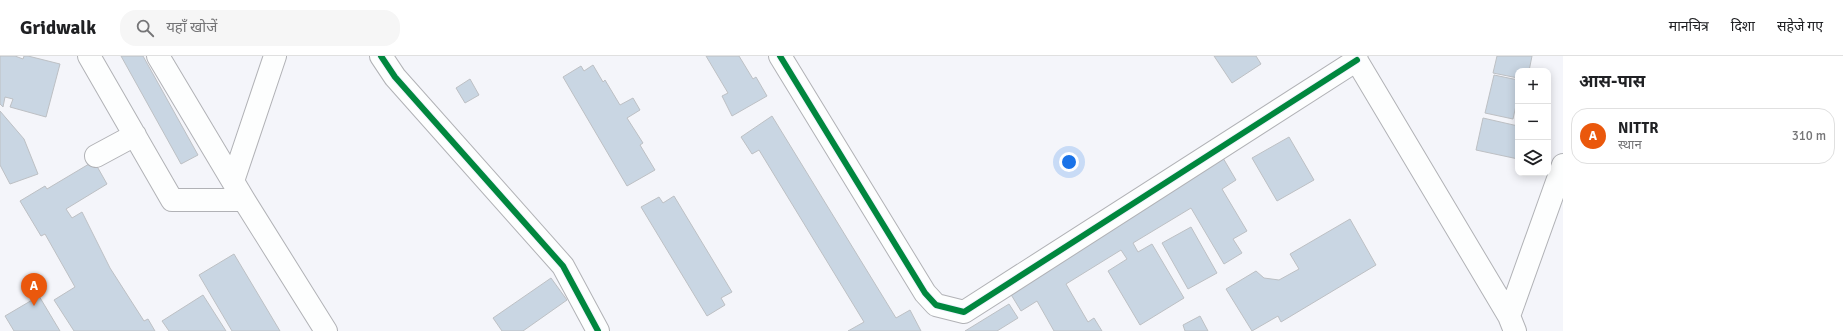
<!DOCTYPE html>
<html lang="hi">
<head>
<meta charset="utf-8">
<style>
  :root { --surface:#fff; --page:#f6f6f6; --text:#202124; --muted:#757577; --line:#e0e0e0; --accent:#ea580c }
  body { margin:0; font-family:Signika,"Noto Sans Devanagari",sans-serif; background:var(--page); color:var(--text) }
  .controls { position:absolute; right:12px; top:12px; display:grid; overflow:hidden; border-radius:8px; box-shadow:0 2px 10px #0003 }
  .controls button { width:36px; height:36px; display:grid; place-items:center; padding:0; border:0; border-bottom:1px solid var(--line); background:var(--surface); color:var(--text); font:20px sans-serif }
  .you { position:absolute; left:1069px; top:106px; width:14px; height:14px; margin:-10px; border:3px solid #fff; border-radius:50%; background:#1a73e8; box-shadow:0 0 0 6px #1a73e833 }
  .badge { display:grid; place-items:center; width:26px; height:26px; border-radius:50%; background:var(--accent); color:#fff; font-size:13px; font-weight:700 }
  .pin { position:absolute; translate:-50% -33px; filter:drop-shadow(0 1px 2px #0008) }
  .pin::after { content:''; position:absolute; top:21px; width:14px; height:12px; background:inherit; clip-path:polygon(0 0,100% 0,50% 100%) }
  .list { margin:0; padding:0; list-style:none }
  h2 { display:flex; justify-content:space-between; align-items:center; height:52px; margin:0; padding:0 16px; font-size:17px }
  h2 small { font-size:13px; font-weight:400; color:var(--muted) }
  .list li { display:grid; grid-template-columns:26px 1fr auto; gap:12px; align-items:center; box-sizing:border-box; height:56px; margin:0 8px 8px; padding:0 8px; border:1px solid var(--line); border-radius:16px }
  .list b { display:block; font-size:15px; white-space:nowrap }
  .list p { margin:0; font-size:13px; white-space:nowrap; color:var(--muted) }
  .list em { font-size:13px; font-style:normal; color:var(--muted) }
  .icon { flex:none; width:22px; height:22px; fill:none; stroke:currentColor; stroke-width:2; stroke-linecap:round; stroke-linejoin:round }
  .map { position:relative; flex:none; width:1563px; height:275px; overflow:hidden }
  header { display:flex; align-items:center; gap:24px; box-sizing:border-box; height:56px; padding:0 20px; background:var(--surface); border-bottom:1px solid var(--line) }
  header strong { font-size:19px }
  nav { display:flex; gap:22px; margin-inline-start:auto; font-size:14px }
  .search { width:280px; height:36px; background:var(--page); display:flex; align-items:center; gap:10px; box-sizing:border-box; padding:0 14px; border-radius:16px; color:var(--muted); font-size:15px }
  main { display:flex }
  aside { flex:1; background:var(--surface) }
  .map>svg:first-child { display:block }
</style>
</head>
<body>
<header>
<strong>Gridwalk</strong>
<div class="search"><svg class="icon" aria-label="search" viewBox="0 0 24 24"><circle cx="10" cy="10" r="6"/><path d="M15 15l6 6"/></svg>यहाँ खोजें</div>
<nav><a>मानचित्र</a><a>दिशा</a><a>सहेजे गए</a></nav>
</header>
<main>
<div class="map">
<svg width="1563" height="275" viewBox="0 0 1563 275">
  <rect width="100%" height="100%" fill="#f4f5fa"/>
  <path fill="#c9d6e3" stroke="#bdc0c4" d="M 0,0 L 15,0 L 23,3 L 24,0 L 28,0 L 60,8 L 46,61 L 10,51 L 13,43 L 5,41 L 3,51 L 0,48 Z
    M 121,0 L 143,0 L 198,99 L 181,108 Z
    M 706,0 L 739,0 L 753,23 L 756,21 L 767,40 L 732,60 L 722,40 L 728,37 Z
    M 1214,0 L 1256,0 L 1261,8 L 1232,27 Z
    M 1497,0 L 1532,0 L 1529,15 L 1518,15 L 1518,22 L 1493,17 Z
    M 593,9 L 603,26 L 605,24 L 620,49 L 633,42 L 640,54 L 627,62 L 643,87 L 640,89 L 655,114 L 627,130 L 563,21 L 581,10 L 584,15 Z
    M 1494,19 L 1518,24 L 1518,40 L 1513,63 L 1485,57 Z
    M 470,23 L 479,39 L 465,47 L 456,32 Z
    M 0,55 L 24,83 L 38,118 L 10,128 L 0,109 Z
    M 772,60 L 896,262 L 910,254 L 921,275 L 848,275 L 864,266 L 759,94 L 752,98 L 741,81 Z
    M 1483,62 L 1518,70 L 1518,103 L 1476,94 Z
    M 1289,81 L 1314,124 L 1277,145 L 1252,102 Z
    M 1223,102 L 1236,124 L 1222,133 L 1247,175 L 1233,183 L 1242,197 L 1224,208 L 1191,152 L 1133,187 L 1138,196 L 1152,188 L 1184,242 L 1140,269 L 1108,215 L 1127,203 L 1121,194 L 1066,228 L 1088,266 L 1094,262 L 1102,275 L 1054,275 L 1037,245 L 1021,255 L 1007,232 Z
    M 94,105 L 107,128 L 66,153 L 72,162 L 82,156 L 110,212 L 144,265 L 148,263 L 155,275 L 74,275 L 54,244 L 75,231 L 45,178 L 41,180 L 20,145 L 45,130 L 47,133 Z
    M 674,140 L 732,236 L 721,242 L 725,249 L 707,260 L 641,151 L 659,141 L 663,147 Z
    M 1350,163 L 1376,209 L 1281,266 L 1278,260 L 1252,275 L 1226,233 L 1256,215 L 1264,222 L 1279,224 L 1299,213 L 1290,198 Z
    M 1191,171 L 1217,217 L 1188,233 L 1162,187 Z
    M 234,198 L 280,275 L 232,275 L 199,219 Z
    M 551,222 L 567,244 L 523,275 L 502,275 L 493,262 Z
    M 203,239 L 226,275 L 169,275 L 162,265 Z
    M 39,240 L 60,275 L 14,275 L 5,260 Z
    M 1009,248 L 1018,262 L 997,275 L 965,275 Z
    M 1200,260 L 1208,275 L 1185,275 L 1183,269 Z"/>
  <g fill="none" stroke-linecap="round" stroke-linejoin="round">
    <g stroke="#b1b2b6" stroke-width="24">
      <path id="minor" d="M 89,0 L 172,144 L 244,144
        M 158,0 L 244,144 L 326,275
        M 381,0 L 395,21 L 563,210 L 598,275
        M 780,0 L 925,237 L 936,249 L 964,256 L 1357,4
        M 1354,0 L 1509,260 L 1515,275
        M 96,100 L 135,79
        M 233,125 L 275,0
        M 1509,260 L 1563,109"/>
    </g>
    <use href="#minor" stroke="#fdfefe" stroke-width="22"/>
    <g stroke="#f0f3fe" stroke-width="8">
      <path id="cycleway" d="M 381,0 L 395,21 L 563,210 L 598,275
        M 780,0 L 925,237 L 936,249 L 964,256 L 1357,4"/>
    </g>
    <use href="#cycleway" stroke="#00873e" stroke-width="6"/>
  </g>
</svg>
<div class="controls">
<button>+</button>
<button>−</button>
<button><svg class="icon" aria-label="layers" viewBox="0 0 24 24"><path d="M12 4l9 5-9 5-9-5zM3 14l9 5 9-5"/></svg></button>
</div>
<div class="you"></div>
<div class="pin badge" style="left:34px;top:250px">A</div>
</div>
<aside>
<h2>आस-पास<small></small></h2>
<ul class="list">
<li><span class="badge">A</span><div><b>NITTR</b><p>स्थान</p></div><em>310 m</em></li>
</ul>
</aside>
</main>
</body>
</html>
